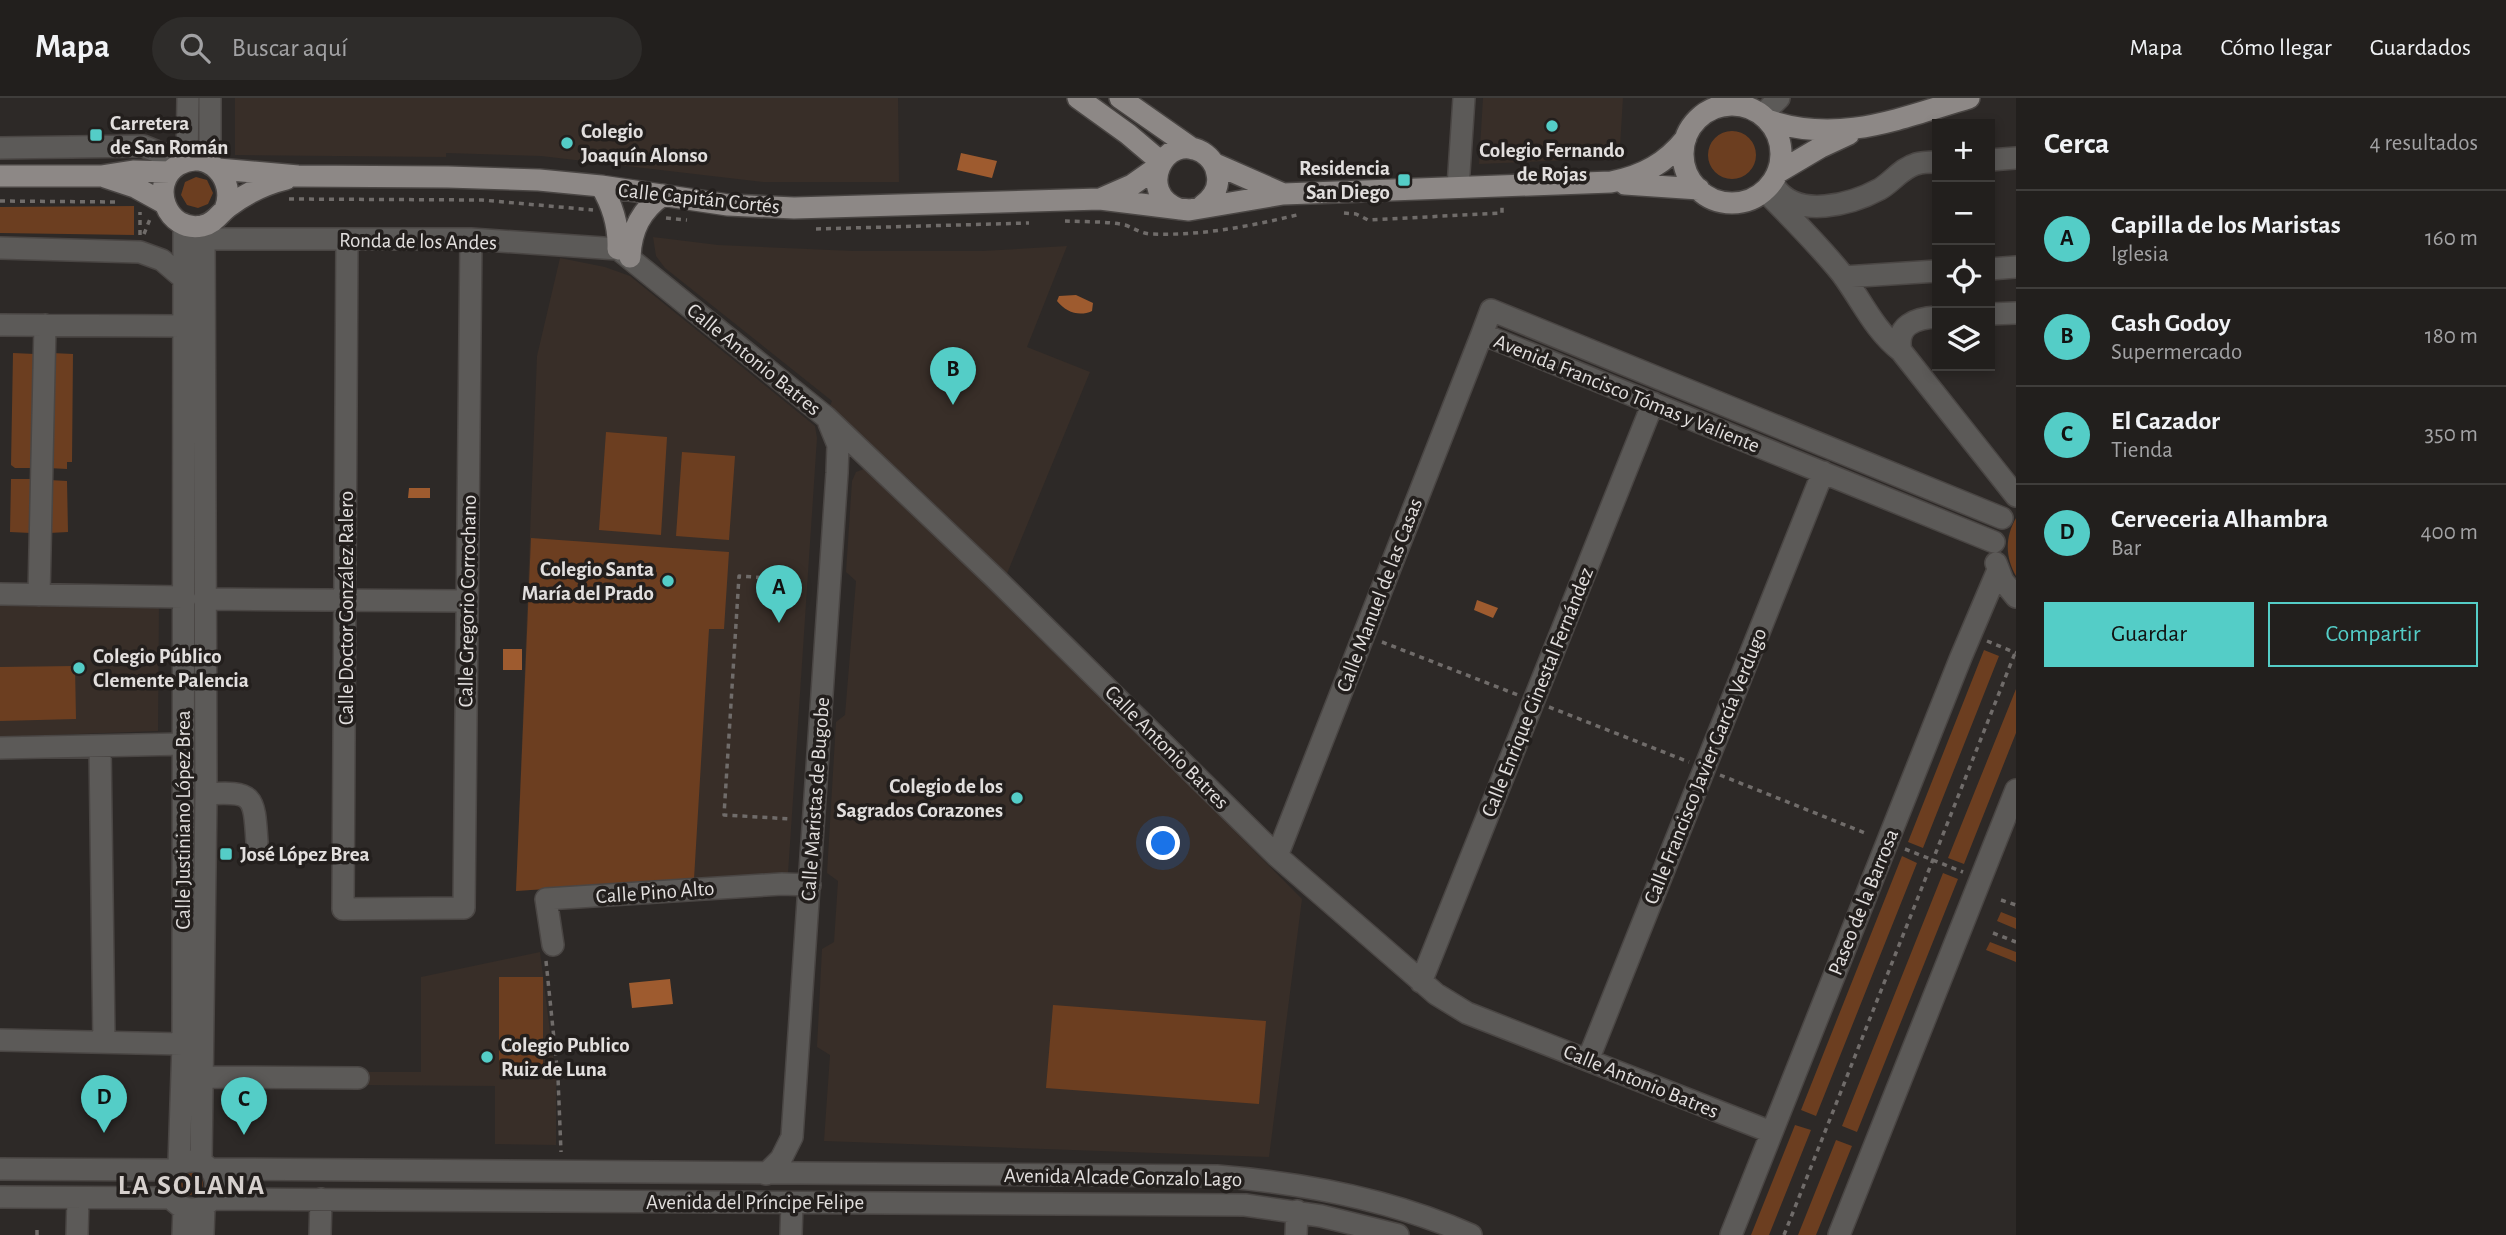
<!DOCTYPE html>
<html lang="es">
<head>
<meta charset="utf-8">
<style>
  :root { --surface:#221f1d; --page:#2e2c2a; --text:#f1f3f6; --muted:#a2a2a4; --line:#3f3d3b; --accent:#54cdc7 }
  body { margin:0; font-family:"Alegreya Sans",sans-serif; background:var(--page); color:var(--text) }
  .controls { position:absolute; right:21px; top:21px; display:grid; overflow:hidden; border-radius:0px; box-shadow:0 4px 10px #0003 }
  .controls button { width:63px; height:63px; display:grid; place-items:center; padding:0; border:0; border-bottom:2px solid var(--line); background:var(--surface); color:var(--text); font:35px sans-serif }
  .you { position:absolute; left:1164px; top:746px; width:24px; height:24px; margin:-18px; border:5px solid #fff; border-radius:50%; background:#1a73e8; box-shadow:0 0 0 10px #1a73e833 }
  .badge { display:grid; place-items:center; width:46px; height:46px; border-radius:50%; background:var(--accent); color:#111; font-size:23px; font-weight:700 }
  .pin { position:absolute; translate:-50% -58px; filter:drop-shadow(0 2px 4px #0008) }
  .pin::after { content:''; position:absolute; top:37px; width:24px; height:21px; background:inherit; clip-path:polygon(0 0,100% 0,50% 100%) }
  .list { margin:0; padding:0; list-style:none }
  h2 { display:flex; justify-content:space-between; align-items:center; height:91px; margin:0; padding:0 28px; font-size:30px }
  h2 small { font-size:23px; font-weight:400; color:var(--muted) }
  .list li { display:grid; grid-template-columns:46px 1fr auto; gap:21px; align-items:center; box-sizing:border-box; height:98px; padding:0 28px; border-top:2px solid var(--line) }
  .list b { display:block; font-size:26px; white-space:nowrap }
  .list p { margin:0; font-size:23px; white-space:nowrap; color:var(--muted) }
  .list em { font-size:23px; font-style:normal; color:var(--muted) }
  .actions { display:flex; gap:14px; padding:21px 28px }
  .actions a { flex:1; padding:16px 0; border:2px solid var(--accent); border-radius:0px; text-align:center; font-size:24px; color:var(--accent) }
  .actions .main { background:var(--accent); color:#111 }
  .icon { flex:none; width:38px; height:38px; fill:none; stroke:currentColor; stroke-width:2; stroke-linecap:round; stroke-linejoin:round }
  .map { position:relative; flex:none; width:2016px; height:1137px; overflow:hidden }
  header { display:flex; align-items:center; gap:42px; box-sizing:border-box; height:98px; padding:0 35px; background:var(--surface); border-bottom:2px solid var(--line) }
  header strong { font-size:33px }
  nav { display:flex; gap:38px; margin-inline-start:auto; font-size:24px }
  .search { width:490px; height:63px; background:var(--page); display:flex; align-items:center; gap:18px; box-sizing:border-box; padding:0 24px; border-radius:38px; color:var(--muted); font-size:26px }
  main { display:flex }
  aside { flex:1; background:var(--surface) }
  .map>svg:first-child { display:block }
</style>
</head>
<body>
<header>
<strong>Mapa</strong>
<div class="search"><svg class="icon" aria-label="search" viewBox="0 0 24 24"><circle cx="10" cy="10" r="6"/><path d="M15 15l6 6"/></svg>Buscar aquí</div>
<nav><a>Mapa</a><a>Cómo llegar</a><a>Guardados</a></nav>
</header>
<main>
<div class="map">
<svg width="2016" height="1137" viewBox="0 0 2016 1137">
  <rect width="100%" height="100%" fill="#2d2927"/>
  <path fill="#382e28" d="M 235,0 L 898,0 L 899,84 L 763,84 L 541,58 L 446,55 L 446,59 L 235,57 Z
    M 1483,0 L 1623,0 L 1620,49 L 1597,61 L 1479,66 Z
    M 653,139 L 718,147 L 853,153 L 982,153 L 1067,148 L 1027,249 L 1090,274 L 1006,478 L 913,385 L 829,310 L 832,303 L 665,170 L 656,158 Z
    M 560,160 L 605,169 L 630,178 L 815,328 L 817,340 L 788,776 L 516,793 L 537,258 Z
    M 864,371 L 869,371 L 992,489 L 1302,801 L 1269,1059 L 824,1043 L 830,957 L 817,949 L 822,851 L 834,844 L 838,783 L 827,775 L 836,624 L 845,617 L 856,483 L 846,474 L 852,383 L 856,374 Z
    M 0,503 L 159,506 L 158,633 L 0,639 Z
    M 540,854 L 556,981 L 556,1047 L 495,1046 L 495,988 L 358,987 L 357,974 L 421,974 L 421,879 Z"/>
  <path fill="#6c3e20" d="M1708 57a24 24 0 1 1 48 0a24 24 0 1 1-48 0Z
    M 196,79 L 207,82 L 213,95 L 208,106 L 198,110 L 187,107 L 181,97 L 185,84 Z
    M 134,108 L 134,137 L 0,135 L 0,109 Z
    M 13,255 L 35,256 L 36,370 L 15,370 L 11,367 Z
    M 52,255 L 73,256 L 72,364 L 67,364 L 67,371 L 48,370 Z
    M 606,334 L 667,339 L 661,437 L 599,432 Z
    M 682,354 L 735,358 L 729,442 L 676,438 Z
    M 11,381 L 34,381 L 31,435 L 10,434 Z
    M 49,382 L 67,383 L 68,434 L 49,435 Z
    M 2016,420 L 2016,478 C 2005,459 2005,439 2016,420 Z
    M 531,440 L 729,454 L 724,531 L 709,531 L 694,781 L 516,793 Z
    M 1984,552 L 1999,558 L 1923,750 L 1908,744 Z
    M 75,568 L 76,621 L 0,623 L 0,569 Z
    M 2016,591 L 2016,635 L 1964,766 L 1948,760 Z
    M 1902,758 L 1917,765 L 1816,1018 L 1801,1012 Z
    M 1943,775 L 1958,781 L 1857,1034 L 1842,1028 Z
    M 2001,814 L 2016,820 L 2016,831 L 1997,823 Z
    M 1990,844 L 2016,854 L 2016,864 L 1986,852 Z
    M 499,879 L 543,879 L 543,977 L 499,977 Z
    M 1053,907 L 1266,923 L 1259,1006 L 1046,990 Z
    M 1795,1027 L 1811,1032 L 1769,1137 L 1751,1137 Z
    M 1836,1042 L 1852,1048 L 1816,1137 L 1798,1137 Z
    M181 1086a11 11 0 1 1 22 0a11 11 0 1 1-22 0Z"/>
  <path fill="#9e5b2f" d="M 961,55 L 997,63 L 992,80 L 957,72 Z
    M 1076,197 L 1093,205 L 1092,213 C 1079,219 1066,214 1057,203 L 1059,198 Z
    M 409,390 L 430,390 L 430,400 L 408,400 Z
    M 1477,502 L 1498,510 L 1493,520 L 1474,512 Z
    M 503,551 L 522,551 L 522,572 L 503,572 Z
    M 670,881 L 673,906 L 632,910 L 629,885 Z"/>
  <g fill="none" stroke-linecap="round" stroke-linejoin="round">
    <g stroke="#4a4644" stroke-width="24">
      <path id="minor" d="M 1724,8 L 1725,0
        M 1762,17 L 1779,0
        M 0,50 L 143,48 L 163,56 L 175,69
        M 1990,62 L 2016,60
        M 187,63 L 188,0
        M 210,66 L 210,0
        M 1458,89 L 1464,0
        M 1775,89 C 1797,122 1852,106 1880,91 C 1892,84 1902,70 1916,66 C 1922,64 1930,64 1937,64
        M 1765,93 C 1791,120 1818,146 1842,176 C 1862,203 1874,232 1901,253 L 2016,398
        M 203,141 L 471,141 L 618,151 L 826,319 L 995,480 L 1277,758 L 1436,896 L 1467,915 L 1771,1034
        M 347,141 L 343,811 L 464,810 L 471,141
        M 0,150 L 140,154 L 162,162 L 183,180
        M 1990,171 L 2016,169
        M 1844,179 L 1937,173
        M 1990,216 L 2016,215
        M 0,227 L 184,228
        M 1901,253 C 1895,227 1916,220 1937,219
        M 1994,444 L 1482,236 L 1491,212 L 2002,420
        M 1996,465 L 2003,483 L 2016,499
        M 0,496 L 183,499
        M 39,497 L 45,227
        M 204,501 L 466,503
        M 100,648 L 104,944
        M 0,650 L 183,646
        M 206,696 C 254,693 254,697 257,744
        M 1277,758 L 1482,236
        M 553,847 L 546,801 L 782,786 L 810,787
        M 1421,884 L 1653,305
        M 0,942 L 183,946
        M 1588,962 L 1823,374
        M 202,979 L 358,980
        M168 1087a24 24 0 1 1 48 0a24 24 0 1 1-48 0Z
        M 201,1064 L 206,696 L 204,128
        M 179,1066 L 183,946 L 184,126
        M 0,1071 L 172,1072
        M 210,1071 L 1217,1078 C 1304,1085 1391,1101 1471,1137
        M 766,1076 L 781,1061 L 792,1039 L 837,375 L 838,347 L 829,325
        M 0,1099 L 171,1100
        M 212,1101 L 1245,1107 L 1321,1118 L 1398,1137
        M 77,1137 L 78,1100
        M 183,1137 L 184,1110
        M 203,1137 L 204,1108
        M 320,1137 L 321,1101
        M 791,1137 L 792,1105
        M 1296,1137 L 1297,1113
        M 1731,1137 L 1961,559 L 1998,472
        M 1839,1137 L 2016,692"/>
    </g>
    <g stroke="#4a4644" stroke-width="24">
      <path id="major" d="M 1078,0 L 1128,36 L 1161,64
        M 1120,0 L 1193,51
        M1683 56a49 49 0 1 1 98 0a49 49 0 1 1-98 0Z
        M 1767,22 C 1839,47 1900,20 1969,0
        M 1213,65 L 1281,95
        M 218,71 L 298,78 L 448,79 L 539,82 L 601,88 L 728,107 L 794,110 L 1100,101 L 1189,112 L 1283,96 L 1611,84 C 1643,78 1666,65 1686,40
        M 1777,75 L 1821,49 L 1849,36
        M 0,78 L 101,78 L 133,73 L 170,74
        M 105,79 L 135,89 L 164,105
        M 1625,86 L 1699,91
        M 601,88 C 613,108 619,127 618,151
        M 1100,101 L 1132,87 L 1159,68
        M 225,111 C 237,82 208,49 178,67 C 148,86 167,135 202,128 C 215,125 219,116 228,109 C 245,96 265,86 286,81
        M 1179,111 C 1135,95 1164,33 1202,54 C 1210,59 1216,67 1217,76 C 1220,89 1213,100 1202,108
        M 630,159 C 631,132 641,112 663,97"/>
    </g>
    <path stroke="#706c6a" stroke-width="3.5" stroke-dasharray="5 5" stroke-linecap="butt" d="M 289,101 L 482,102 L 593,112
      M 0,103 L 117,104
      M 1344,115 L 1356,116 L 1368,122 L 1502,115 L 1502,107
      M 666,120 L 687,122
      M 1065,123 C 1084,124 1106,123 1125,127 C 1134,130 1140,135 1150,136 C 1202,138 1251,128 1301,116
      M 816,131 L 1029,125
      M 144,136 L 150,121
      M 140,137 L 140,114
      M 781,481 L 739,478 L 724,717 L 792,721
      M 1987,543 L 2016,555
      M 1382,544 L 1518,597
      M 1549,609 L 1689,664
      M 1720,677 L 1865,735
      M 1905,751 L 1963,774
      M 2001,802 L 2016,807
      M 1993,835 L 2016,844
      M 546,863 L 558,980 L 561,1054
      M 37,1137 L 37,1131
      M 1784,1137 L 2015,555"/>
    <use href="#minor" stroke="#5c5a58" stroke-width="21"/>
    <use href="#major" stroke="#8d8886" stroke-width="21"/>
  </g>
  <g fill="#54cdc7" stroke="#231f1d" stroke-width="2.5">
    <circle cx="1552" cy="28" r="7"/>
    <rect x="89" y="30" width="14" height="14" rx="3.5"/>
    <circle cx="567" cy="45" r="7"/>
    <rect x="1397" y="75" width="14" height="14" rx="3.5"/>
    <circle cx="668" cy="483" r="7"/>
    <circle cx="79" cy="570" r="7"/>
    <circle cx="1017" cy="700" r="7"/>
    <rect x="219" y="749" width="14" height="14" rx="3.5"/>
    <circle cx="487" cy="959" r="7"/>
  </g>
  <g text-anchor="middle" stroke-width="7" stroke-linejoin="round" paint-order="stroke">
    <g font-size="21" font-weight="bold" fill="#e2dfde" stroke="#231f1d" text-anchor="start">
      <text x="110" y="32">Carretera<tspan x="110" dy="24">de San Román</tspan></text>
      <text x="581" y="40">Colegio<tspan x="581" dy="24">Joaquín Alonso</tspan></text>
      <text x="1552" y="59" text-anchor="middle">Colegio Fernando<tspan x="1552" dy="24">de Rojas</tspan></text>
      <text x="1390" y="77" text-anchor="end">Residencia<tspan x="1390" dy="24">San Diego</tspan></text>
      <text x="654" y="478" text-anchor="end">Colegio Santa<tspan x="654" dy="24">María del Prado</tspan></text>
      <text x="93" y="565">Colegio Público<tspan x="93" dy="24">Clemente Palencia</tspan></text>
      <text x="1003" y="695" text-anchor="end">Colegio de los<tspan x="1003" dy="24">Sagrados Corazones</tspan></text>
      <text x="240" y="763">José López Brea</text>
      <text x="501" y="954">Colegio Publico<tspan x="501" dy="24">Ruiz de Luna</tspan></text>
    </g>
    <g font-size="21" fill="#e2dfde" stroke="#231f1d">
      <text transform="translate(699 100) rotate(6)" y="7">Calle Capitán Cortés</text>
      <text transform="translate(418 143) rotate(1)" y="7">Ronda de los Andes</text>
      <text transform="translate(754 261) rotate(39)" y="7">Calle Antonio Batres</text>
      <text transform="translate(1627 295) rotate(22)" y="7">Avenida Francisco Tómas y Valiente</text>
      <text transform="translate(1379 497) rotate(-69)" y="7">Calle Manuel de las Casas</text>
      <text transform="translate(467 503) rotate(-89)" y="7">Calle Gregorio Corrochano</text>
      <text transform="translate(346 510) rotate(-90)" y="7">Calle Doctor González Ralero</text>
      <text transform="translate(1537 594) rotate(-68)" y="7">Calle Enrique Ginestal Fernández</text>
      <text transform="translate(1167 649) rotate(45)" y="7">Calle Antonio Batres</text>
      <text transform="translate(1705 668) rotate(-68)" y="7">Calle Francisco Javier García Verdugo</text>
      <text transform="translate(815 701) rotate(-86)" y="7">Calle Maristas de Bugobe</text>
      <text transform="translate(183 722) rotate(-90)" y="7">Calle Justiniano López Brea</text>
      <text transform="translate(655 794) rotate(-4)" y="7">Calle Pino Alto</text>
      <text transform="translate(1863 804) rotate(-68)" y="7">Paseo de la Barrosa</text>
      <text transform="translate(1641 983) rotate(22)" y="7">Calle Antonio Batres</text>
      <text transform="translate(1123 1079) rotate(1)" y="7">Avenida Alcade Gonzalo Lago</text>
      <text x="755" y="1111">Avenida del Príncipe Felipe</text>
    </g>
    <g font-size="28" font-weight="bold" letter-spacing="2" fill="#d7d1ce" stroke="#231f1d">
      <text x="192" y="1096">LA SOLANA</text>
    </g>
  </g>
</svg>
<div class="controls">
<button>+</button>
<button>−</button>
<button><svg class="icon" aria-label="locate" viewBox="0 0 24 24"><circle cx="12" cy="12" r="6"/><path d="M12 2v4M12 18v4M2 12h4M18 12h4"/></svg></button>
<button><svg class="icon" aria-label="layers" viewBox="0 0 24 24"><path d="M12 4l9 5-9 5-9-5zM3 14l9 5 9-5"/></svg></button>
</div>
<div class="you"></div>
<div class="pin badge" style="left:779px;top:525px">A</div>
<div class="pin badge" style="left:953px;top:307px">B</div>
<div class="pin badge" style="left:244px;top:1037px">C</div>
<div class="pin badge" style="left:104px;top:1035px">D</div>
</div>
<aside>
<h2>Cerca<small>4 resultados</small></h2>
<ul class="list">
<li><span class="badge">A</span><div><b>Capilla de los Maristas</b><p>Iglesia</p></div><em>160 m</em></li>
<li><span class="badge">B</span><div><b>Cash Godoy</b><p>Supermercado</p></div><em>180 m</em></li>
<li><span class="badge">C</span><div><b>El Cazador</b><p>Tienda</p></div><em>350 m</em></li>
<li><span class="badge">D</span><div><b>Cerveceria Alhambra</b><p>Bar</p></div><em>400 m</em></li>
</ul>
<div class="actions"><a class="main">Guardar</a><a>Compartir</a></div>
</aside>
</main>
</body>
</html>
